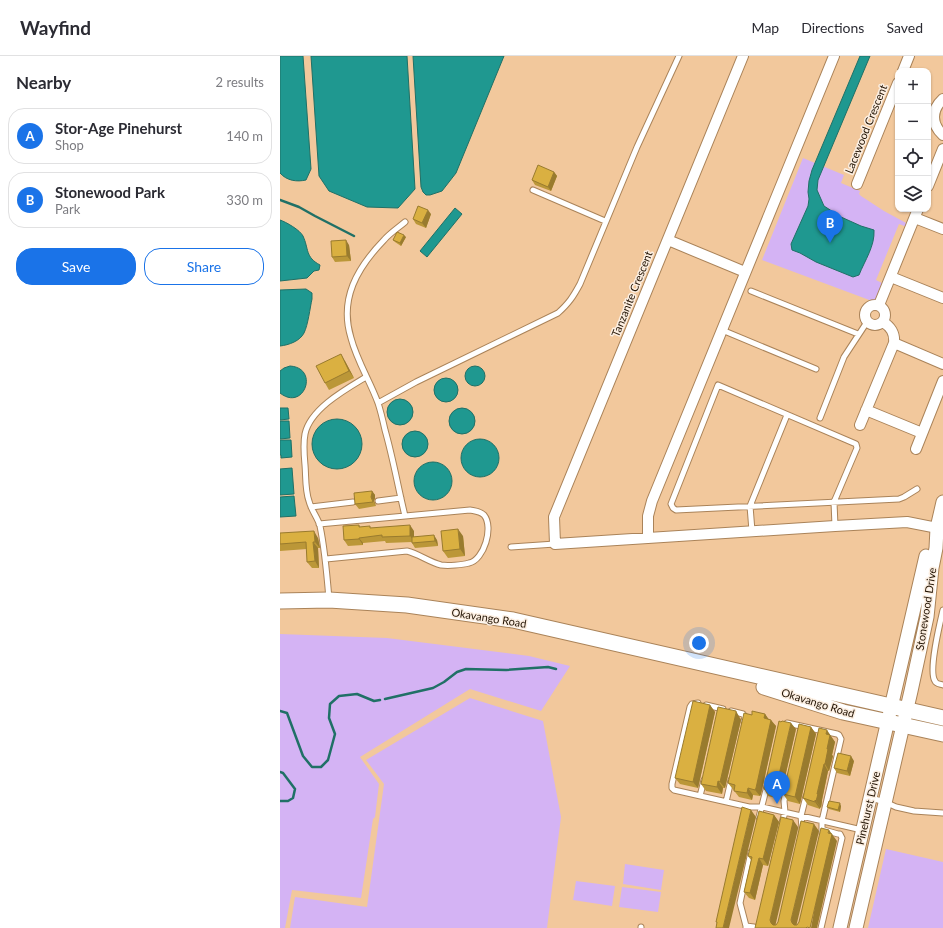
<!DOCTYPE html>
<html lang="en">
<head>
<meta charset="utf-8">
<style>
  :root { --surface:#fff; --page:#f2f2f3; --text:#2b2b33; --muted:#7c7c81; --line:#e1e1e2; --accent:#1a73e8 }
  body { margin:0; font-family:Lato,sans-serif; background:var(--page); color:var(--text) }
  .controls { position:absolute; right:12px; top:12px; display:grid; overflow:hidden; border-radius:8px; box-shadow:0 1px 3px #0004 }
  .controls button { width:36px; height:36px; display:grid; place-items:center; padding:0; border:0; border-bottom:1px solid var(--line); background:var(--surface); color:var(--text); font:20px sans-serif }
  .you { position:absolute; left:419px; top:587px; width:14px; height:14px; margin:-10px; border:3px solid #fff; border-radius:50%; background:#1a73e8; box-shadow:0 0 0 6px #1a73e833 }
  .badge { display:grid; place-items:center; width:26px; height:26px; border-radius:50%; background:var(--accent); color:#fff; font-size:13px; font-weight:700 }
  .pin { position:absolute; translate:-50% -33px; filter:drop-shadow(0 1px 2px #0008) }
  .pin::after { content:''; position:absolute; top:21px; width:14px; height:12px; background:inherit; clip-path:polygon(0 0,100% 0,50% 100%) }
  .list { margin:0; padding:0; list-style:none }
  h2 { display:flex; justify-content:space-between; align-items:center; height:52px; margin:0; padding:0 16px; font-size:17px }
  h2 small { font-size:13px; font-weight:400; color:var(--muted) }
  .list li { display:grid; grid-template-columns:26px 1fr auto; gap:12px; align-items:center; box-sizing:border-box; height:56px; margin:0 8px 8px; padding:0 8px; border:1px solid var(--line); border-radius:16px }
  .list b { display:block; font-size:15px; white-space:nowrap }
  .list p { margin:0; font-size:13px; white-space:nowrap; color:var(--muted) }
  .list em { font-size:13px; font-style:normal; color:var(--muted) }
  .actions { display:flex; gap:8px; padding:12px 16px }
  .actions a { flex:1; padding:9px 0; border:1px solid var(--accent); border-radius:16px; text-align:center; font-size:14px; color:var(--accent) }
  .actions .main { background:var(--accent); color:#fff }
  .icon { flex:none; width:22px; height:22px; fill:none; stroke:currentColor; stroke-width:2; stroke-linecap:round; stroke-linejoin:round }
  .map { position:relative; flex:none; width:663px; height:872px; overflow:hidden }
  header { display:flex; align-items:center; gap:24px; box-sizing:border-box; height:56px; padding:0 20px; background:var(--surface); border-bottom:1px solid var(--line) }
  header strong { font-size:19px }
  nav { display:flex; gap:22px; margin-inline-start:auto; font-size:14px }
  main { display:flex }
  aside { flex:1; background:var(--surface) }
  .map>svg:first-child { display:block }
</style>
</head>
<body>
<header>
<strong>Wayfind</strong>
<nav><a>Map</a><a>Directions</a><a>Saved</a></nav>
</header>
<main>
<aside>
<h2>Nearby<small>2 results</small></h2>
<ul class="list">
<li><span class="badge">A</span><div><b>Stor-Age Pinehurst</b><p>Shop</p></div><em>140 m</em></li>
<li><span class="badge">B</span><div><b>Stonewood Park</b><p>Park</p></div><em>330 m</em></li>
</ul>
<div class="actions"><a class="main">Save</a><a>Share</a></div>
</aside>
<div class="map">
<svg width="663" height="872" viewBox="0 0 663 872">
  <rect width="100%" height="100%" fill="#f2c89c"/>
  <path fill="#d4b3f4" d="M 523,102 L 564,119 L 561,127 L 580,135 L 579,138 L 581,140 L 604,155 L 628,168 L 627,171 L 619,168 L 596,224 L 604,228 C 601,235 600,242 592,245 L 482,204 Z
    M 0,578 L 107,582 L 249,600 L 290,610 L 261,655 L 190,633 L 80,701 L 99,728 L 95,761 L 93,763 L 81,842 L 12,834 L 5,872 L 0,872 Z
    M 190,642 L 263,665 L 281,761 L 267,872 L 10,872 L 15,841 L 87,851 L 104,728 L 86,704 Z
    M 606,793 L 663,806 L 663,872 L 588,872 Z
    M 345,808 L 384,814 L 381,834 L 343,828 Z
    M 296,825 L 335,830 L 332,850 L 293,844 Z
    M 342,831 L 381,836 L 378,856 L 339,851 Z"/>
  <path fill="#1f9890" stroke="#207066" d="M 0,0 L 23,0 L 31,113 L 26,124 C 17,126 7,125 0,117 Z
    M 31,0 L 127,0 L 135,133 L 118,152 L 87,151 L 49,135 L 39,120 Z
    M 133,0 L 224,0 L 176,117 L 162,135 L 150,139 L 146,139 L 143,136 L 141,131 Z
    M 580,0 L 590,0 L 538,124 L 537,134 L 544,150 L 561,161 L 581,170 L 594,174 C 595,190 585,204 579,219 L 573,221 L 536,206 L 520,197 L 512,194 L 511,188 L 528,150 L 529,143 L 528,136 L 529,125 L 532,114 Z
    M 175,152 L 182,158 L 147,201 L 140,195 Z
    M 0,164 C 6,166 20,174 23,180 C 29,193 25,201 40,209 L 39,214 L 34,215 L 27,222 L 0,225 Z
    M 26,233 L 32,237 L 32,243 C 30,252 28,269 24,277 C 20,285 9,289 0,290 L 0,234 Z
    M185 320a10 10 0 1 1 20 0a10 10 0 1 1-20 0Z
    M 10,310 C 40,312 24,356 0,337 L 0,315 L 4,312 Z
    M154 334a12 12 0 1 1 24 0a12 12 0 1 1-24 0Z
    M107 356a13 13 0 1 1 26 0a13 13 0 1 1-26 0Z
    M 0,352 L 8,352 L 9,363 L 0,364 Z
    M169 365a13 13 0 1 1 26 0a13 13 0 1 1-26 0Z
    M32 388a25 25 0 1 1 50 0a25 25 0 1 1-50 0Z
    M 0,365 L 9,365 L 10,382 L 0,383 Z
    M122 388a13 13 0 1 1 26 0a13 13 0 1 1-26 0Z
    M181 402a19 19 0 1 1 38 0a19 19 0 1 1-38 0Z
    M 0,384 L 11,384 L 12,401 L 1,402 L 1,399 L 0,399 Z
    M134 425a19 19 0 1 1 38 0a19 19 0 1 1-38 0Z
    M 12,412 L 14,438 L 0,439 L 0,413 Z
    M 14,440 L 16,460 L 0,461 L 0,441 Z"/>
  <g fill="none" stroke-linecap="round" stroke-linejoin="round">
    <path stroke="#207066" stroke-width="2.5" d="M 0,144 L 19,151 L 35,160 L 74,180
      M 105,643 L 153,632 L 164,626 L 177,616 L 186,613 L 226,614 L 268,611 L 276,613
      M 0,655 L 7,657 L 23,700 L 32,711 L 41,711 L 48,704 L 55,678 L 49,662 L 50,648 L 59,640 L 77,638 L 94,645 L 100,644
      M 0,716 L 3,717 L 15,733 L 13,742 L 8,745 L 0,745"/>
    <g stroke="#aa8359" stroke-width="7">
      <path id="service" d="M 253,134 L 325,165
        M 125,166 C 118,172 110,177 104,184 C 77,212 59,243 71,282 C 77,305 90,325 98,347 C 101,356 103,365 105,374 C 113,402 118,431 125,460
        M 471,235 L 578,278
        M 442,274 L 536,313
        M 98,347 L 136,326 L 278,257 C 289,247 293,241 300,228 L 357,91 L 399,0
        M 540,362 L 564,301 L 587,266
        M 98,445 L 121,442
        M 31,451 L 73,446
        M 39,468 L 190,454 C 195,455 200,455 204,459 C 214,471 204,504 189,507 C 182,509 168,510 161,509 C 149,506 139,498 127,495 L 46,503
        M 555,470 L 554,446 L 577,392 L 576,388 L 438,329 L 391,448 L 393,452 L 396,454 L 619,443 L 624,441 L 637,433
        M 472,475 L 470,450 L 507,359
        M 231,491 L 275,488
        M 49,543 C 47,519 45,494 40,470 C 38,462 31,454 29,445 C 25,434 26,420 25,409 C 24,398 23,388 25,378 C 30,353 66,333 86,321
        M 663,554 C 660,567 648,615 655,625 C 656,628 660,628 663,629
        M 418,647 L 412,648 L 410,651 L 392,728 L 392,732 L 394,734 L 469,751 L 482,751 L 582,774
        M 426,649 L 443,653
        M 451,655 L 463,658 L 465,661 L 464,665
        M 507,667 L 557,678 L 559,679 L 561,683 L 542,765 L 542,777
        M 420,740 L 424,724
        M 591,742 L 605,746 L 616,751 L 634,755 L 663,757
        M 446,746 L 451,724
        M 479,761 L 487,730
        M 502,767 L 505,756 L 504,745 L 506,735
        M 522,772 L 521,760 L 526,740
        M 466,870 L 474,871
        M 361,872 L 361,871
        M 466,872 L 466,870 L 460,847 L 471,796
        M 541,872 L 562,782 L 560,778 L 558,778 L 544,774"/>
    </g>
    <g stroke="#aa8359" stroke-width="12">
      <path id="minor" d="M 463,0 L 274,461 L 275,488 L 555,470 L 627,466 L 663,473
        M 623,15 L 629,0
        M 663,43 C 651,54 651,68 663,79
        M 577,128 L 618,27
        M 648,130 L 663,93
        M 635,162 L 663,173
        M 388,184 L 465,216
        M 611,221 L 663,242
        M585 259a10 10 0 1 1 20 0a10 10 0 1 1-20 0Z
        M 599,249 L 638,153
        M 603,266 C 611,271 615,277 614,287 L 663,308
        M 586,354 L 642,377
        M 580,369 L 614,287
        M 636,393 L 663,325
        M 368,482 L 368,460 L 372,445 L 554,0"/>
    </g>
    <g stroke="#aa8359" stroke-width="15">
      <path id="tertiary" d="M 560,872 L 646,500
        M 576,872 L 631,635 L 647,561 L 652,512 L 656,492 L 657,472 L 663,446"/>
    </g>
    <g stroke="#aa8359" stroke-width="17">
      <path id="secondary" d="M 0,545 L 49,544 L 127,549 L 233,564 L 663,662
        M 484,631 L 563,656 L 663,678"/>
    </g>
    <use href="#service" stroke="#fff" stroke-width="5"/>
    <use href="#minor" stroke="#fff" stroke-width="10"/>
    <use href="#tertiary" stroke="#fff" stroke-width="13"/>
    <use href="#secondary" stroke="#fff" stroke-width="15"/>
  </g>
  <path fill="#bb9738" d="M 274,116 L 277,120 L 271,135 L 255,129 L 252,124 Z
    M 151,158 L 146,172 L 136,168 L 133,163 Z
    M 126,181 L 121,190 L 115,186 L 113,184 Z
    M 69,189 L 71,205 L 55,206 L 52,201 Z
    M 65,305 L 74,322 L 49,334 L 45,327 Z
    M 92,435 L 95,439 L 95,442 L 94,445 L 96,450 L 79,453 L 75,448 Z
    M 79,469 L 80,471 L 134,475 L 134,481 L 157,484 L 158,490 L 135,492 L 132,487 L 132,486 L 106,487 L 105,485 L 83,487 L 83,489 L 68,490 L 64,484 Z
    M 0,477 L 38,482 L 40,492 L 38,492 L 39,512 L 32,512 L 27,506 L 27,493 L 0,495 Z
    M 183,480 L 185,500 L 168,502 L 163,495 Z
    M 430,649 L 435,656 L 418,732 L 400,728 L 395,722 Z
    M 485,658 L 488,663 L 496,670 L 481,738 L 480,740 L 473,739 L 472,744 L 459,741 L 448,727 L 472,659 Z
    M 460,662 L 461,664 L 445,732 L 443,732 L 442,738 L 426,735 L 421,728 Z
    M 531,671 L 536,678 L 520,748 L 508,745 L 503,738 Z
    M 516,673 L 500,743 L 488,740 L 484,733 Z
    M 552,681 L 552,682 L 555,686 L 552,699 L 553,700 L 549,715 L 548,715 L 542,744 L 542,745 L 541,752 L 540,751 L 540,753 L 528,749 L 523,742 Z
    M 574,705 L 570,720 L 557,717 L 554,712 Z
    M 561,750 L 560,756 L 549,753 L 547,751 Z
    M 494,759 L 499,766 L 488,810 L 483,809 L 475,844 L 469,842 L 464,836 L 471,804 L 468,800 Z"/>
  <path fill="#997b2e" d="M 274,116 L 277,120 L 271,135 L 268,131 Z
    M 148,154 L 151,158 L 146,172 L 142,167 Z
    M 124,179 L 126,181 L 121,190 L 120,187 Z
    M 66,184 L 69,189 L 71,205 L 67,200 Z
    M 61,298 L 65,305 L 74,322 L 69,315 Z
    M 92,435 L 95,439 L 95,442 L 94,445 L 96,450 L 91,441 Z
    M 130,469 L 134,475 L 134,485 L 130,480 Z
    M 178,473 L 183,480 L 185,500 L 180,493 Z
    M 34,475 L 38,482 L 40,492 L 35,486 Z
    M 154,479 L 157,484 L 158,490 L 155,485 Z
    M 79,482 L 83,487 L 83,489 L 79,483 Z
    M 33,486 L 38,492 L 39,512 L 35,505 Z
    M 430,649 L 435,656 L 418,732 L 413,726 Z
    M 456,655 L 460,662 L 461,664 L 445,732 L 440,726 Z
    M 485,658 L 490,665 L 484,662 Z
    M 491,664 L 496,670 L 481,738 L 480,740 L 475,734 Z
    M 511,667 L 516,673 L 500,743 L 495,736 Z
    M 531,671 L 536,678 L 520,748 L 515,741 Z
    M 547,674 L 555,686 L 552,699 L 553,700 L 549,715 L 545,708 L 547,693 L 546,678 Z
    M 571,700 L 574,705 L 570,720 L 567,715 Z
    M 544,708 L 548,715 L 542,744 L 542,745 L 541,752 L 536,745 L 537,738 Z
    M 438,725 L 443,732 L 442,738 L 437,731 Z
    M 468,732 L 473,739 L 472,744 L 467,737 Z
    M 535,744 L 540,751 L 540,753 L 535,746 Z
    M 560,747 L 561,750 L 560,756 L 558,754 Z
    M 471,754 L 476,761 L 449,872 L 443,872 Z
    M 494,759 L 499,766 L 488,810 L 483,803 Z
    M 513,764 L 518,771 L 518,773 L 495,871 L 491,867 L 490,864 Z
    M 534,768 L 539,775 L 516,871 L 512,867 L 511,864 Z
    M 549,774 L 557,785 L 537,872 L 531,872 Z
    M 479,802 L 483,809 L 475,844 L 470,837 Z"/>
  <path fill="#dab041" stroke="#997b2e" d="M 258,109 L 274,116 L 268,131 L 252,124 Z
    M 138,150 L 148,154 L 142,167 L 133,163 Z
    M 117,176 L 124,179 L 120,187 L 113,184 Z
    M 66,184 L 67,200 L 52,201 L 51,185 Z
    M 61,298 L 69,315 L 45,327 L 36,310 Z
    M 92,435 L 92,437 L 91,441 L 93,446 L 75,448 L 74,437 Z
    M 79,469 L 79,471 L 90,470 L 90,472 L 130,469 L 130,480 L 102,481 L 102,479 L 79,482 L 79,483 L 64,484 L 63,470 Z
    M 178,473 L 180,493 L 163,495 L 161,475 Z
    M 34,475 L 35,486 L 33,486 L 35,505 L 27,506 L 26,486 L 0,488 L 0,477 Z
    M 154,479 L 155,485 L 132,487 L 132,481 Z
    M 413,645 L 430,649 L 413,726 L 395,722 Z
    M 438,651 L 456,655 L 456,657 L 440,726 L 438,725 L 437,731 L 421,728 Z
    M 472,655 L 485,658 L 484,662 L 491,664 L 476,732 L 475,734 L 468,732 L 467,737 L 454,735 L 455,729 L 448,727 L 464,657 L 472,659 Z
    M 499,665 L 501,666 L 502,665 L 511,667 L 495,736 L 484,733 Z
    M 519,668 L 531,671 L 515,741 L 503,738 Z
    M 539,672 L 547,674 L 546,678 L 550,679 L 547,693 L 548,693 L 545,708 L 544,708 L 537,738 L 538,738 L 536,745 L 535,744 L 535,746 L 523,742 Z
    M 558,697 L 571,700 L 567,715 L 554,712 Z
    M 549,745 L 560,747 L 558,754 L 547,751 Z
    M 462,751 L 471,754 L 443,872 L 436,872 L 437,866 L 436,866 Z
    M 479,755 L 494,759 L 483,803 L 479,802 L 470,837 L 464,836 L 472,801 L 468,800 Z
    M 501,761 L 513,764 L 513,766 L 490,864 L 491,867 L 493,869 L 496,869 L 498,866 L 521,765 L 534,768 L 511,864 L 512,867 L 514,869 L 517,869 L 519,866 L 541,772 L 549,774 L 548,777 L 552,778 L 530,872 L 527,871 L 526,872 L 475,872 Z"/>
  <g text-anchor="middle" stroke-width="3" stroke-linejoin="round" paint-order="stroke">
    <g font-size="11" fill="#221303" stroke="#fcefe2">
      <text transform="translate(586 73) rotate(-68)" y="4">Lacewood Crescent</text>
      <text transform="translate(352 238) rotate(-68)" y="4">Tanzanite Crescent</text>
      <text transform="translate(646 553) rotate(-81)" y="4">Stonewood Drive</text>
      <text transform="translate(209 562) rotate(9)" y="4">Okavango Road</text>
      <text transform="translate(538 647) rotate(17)" y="4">Okavango Road</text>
      <text transform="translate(588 752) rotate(-77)" y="4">Pinehurst Drive</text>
    </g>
  </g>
</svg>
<div class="controls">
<button>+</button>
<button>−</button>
<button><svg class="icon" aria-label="locate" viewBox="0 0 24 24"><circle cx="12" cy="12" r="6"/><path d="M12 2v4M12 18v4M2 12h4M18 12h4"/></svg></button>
<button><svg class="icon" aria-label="layers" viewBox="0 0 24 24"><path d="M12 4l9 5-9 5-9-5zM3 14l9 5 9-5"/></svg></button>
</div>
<div class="you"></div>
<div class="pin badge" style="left:497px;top:748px">A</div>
<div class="pin badge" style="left:550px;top:187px">B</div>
</div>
</main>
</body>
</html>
